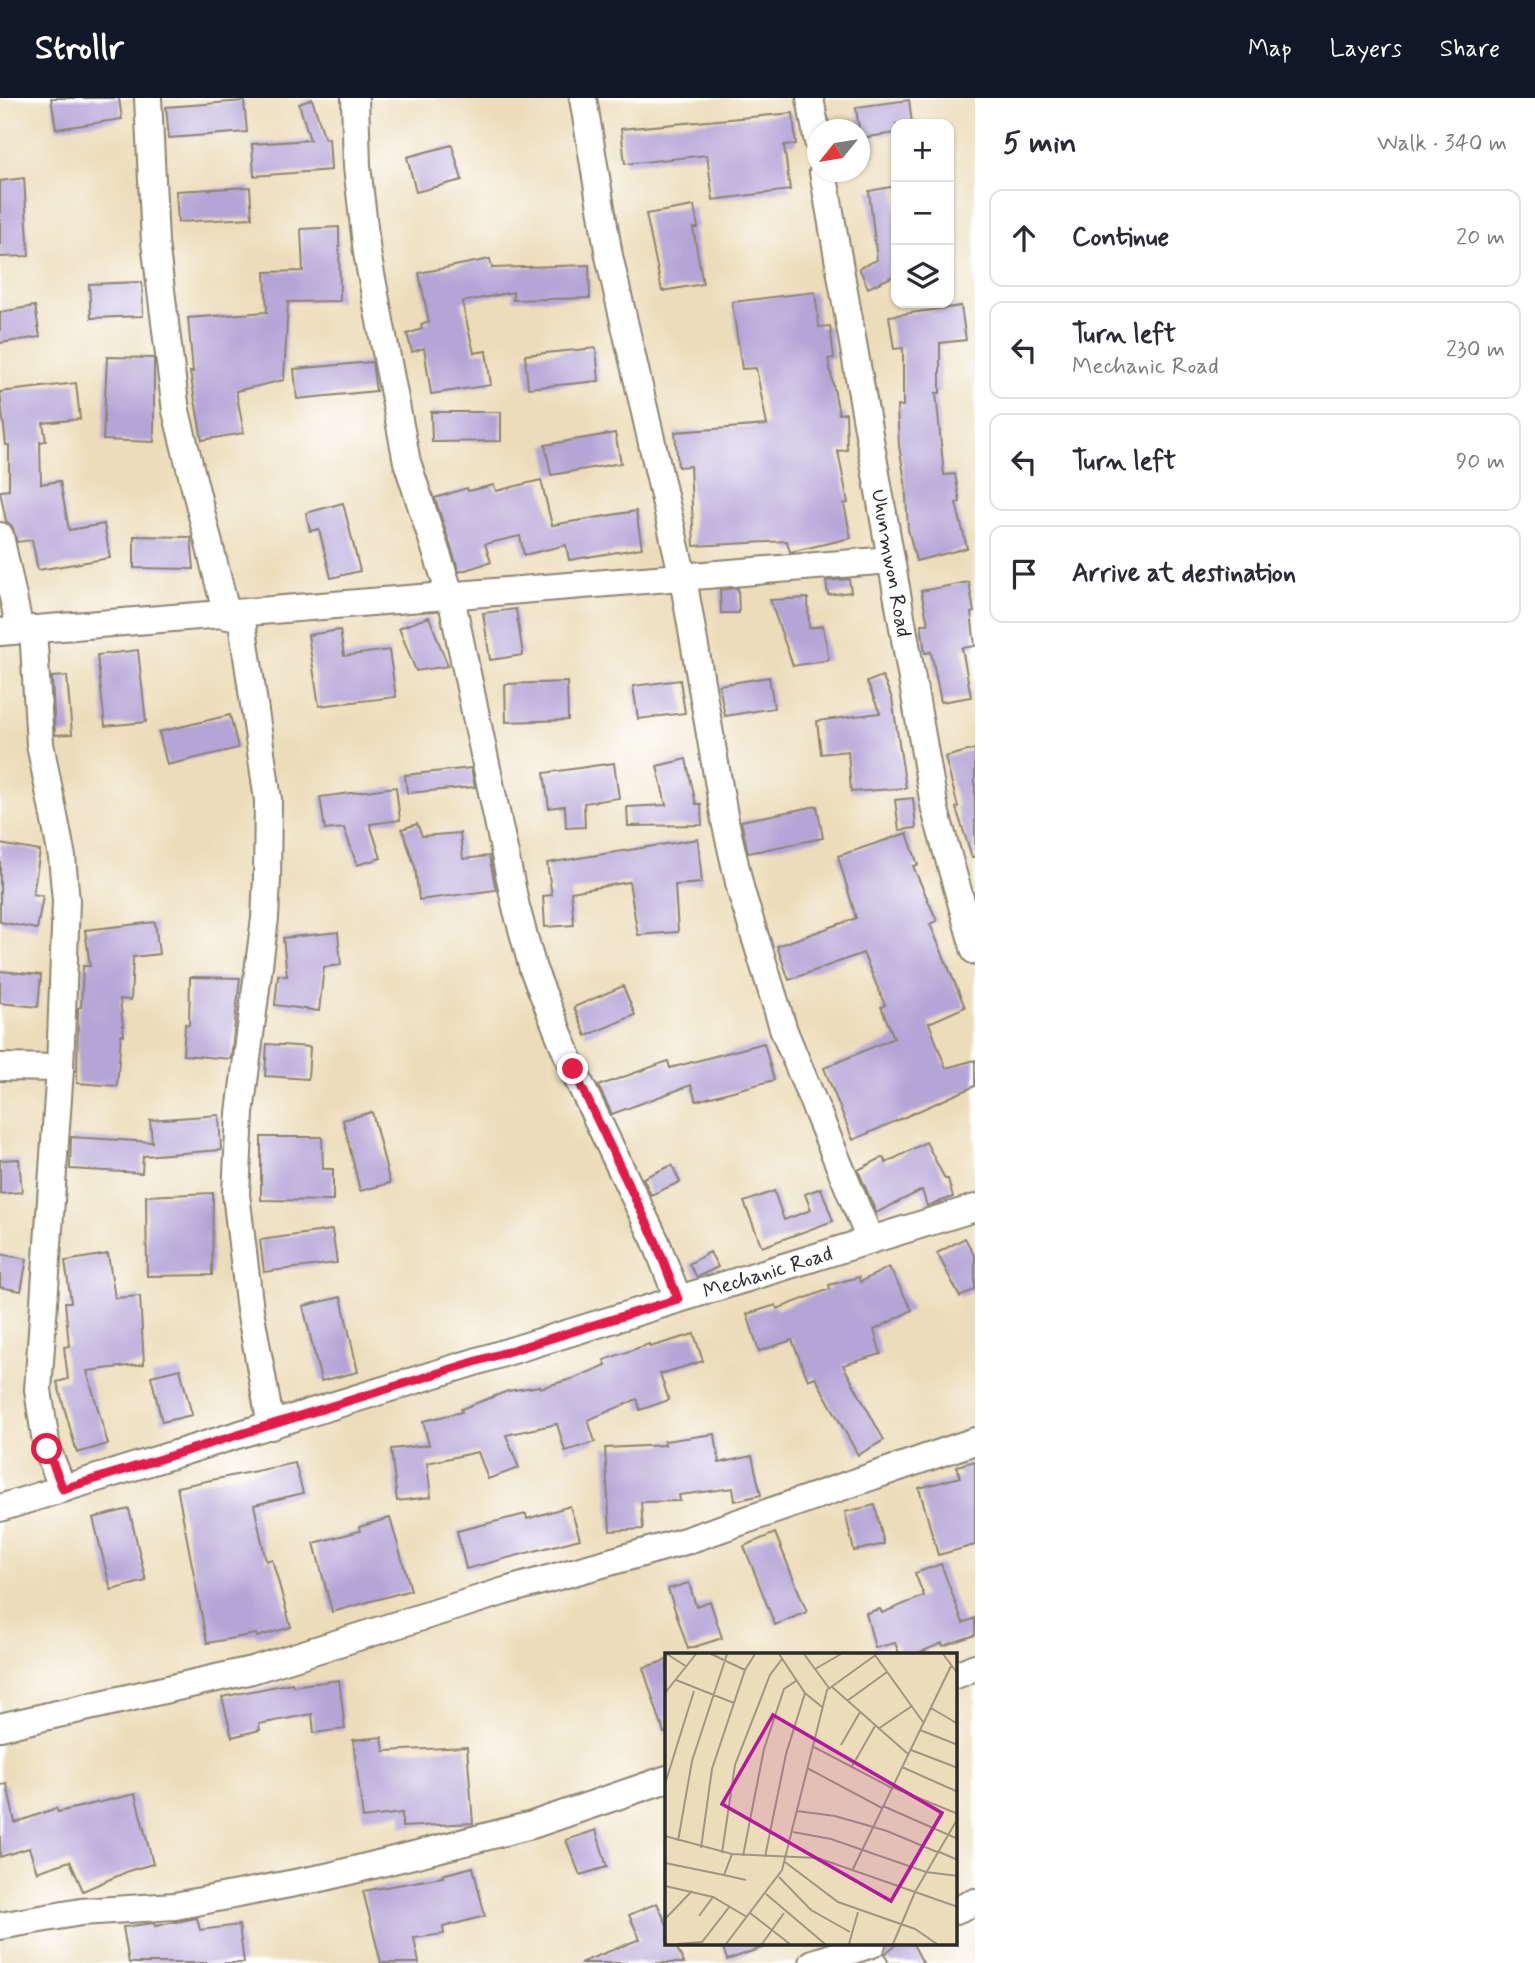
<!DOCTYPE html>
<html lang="en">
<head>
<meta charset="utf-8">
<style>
  :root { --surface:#fff; --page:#f7f7f7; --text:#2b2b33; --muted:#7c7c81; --line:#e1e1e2; --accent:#111827 }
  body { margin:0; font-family:Mynerve,sans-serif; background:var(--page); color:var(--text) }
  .controls { position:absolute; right:21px; top:21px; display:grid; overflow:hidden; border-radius:14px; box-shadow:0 2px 5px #0004 }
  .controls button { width:63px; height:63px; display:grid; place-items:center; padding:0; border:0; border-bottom:2px solid var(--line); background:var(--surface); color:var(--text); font:35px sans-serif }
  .compass { position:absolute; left:807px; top:21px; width:63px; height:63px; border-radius:50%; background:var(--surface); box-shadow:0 2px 5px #0004; rotate:240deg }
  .stop { position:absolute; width:21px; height:21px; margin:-16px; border:5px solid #e11d48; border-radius:50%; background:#fff }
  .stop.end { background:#e11d48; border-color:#fff; box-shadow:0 2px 7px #0008 }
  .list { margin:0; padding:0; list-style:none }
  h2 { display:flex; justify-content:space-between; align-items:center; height:91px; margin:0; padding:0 28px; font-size:30px }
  h2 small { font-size:23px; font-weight:400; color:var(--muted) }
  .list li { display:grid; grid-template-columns:46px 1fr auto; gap:21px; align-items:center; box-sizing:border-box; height:98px; margin:0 14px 14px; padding:0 14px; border:2px solid var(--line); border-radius:14px }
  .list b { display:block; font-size:26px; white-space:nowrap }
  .list p { margin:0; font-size:23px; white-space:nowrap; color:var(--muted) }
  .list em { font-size:23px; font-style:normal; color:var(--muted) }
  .icon { flex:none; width:38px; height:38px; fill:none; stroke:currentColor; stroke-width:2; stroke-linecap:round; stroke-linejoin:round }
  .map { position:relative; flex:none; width:975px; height:1865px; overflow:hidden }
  header { display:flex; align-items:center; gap:42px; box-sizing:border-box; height:98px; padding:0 35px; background:var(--accent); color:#fff }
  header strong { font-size:33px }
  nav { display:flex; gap:38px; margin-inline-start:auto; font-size:24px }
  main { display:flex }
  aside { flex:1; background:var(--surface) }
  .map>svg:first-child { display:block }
</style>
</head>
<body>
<header>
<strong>Strollr</strong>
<nav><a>Map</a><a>Layers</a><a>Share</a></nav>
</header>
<main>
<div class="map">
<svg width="975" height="1865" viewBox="0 0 975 1865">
  <rect width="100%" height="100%" fill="#fff"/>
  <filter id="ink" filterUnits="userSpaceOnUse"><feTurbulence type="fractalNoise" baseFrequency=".0143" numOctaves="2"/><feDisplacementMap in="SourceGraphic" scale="14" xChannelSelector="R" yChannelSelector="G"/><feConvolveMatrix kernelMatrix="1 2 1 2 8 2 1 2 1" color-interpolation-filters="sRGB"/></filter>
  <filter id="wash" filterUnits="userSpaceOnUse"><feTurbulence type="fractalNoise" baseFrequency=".00686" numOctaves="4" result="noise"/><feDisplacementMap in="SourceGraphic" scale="28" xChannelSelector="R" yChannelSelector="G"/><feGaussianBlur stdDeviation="1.57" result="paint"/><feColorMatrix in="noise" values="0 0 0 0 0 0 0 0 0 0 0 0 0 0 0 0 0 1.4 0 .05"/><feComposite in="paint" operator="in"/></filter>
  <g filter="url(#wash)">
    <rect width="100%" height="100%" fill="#ecddba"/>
    <g id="blocks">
      <path fill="#b5a5d7" d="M 51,0 L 119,0 L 122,21 L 56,31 Z
        M 312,1 L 325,41 L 329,40 L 331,72 L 254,78 L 252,46 L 310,42 L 299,6 Z
        M 909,2 L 912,26 L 896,26 L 896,35 L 860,40 L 856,9 Z
        M 244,3 L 247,34 L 169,40 L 166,9 Z
        M 793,15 L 796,46 L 784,47 L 790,92 L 713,102 L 707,57 L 625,66 L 621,31 Z
        M 452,47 L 462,82 L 416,94 L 407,59 Z
        M 24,80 L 29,158 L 0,159 L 0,83 Z
        M 896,88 L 896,177 L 868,190 L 859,170 L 877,162 L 869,93 Z
        M 250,89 L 252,120 L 178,124 L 176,93 Z
        M 694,108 L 698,130 L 693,130 L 703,186 L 662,193 L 646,116 Z
        M 339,129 L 340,203 L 288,204 L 284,282 L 236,293 L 244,335 L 202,342 L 190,274 L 193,274 L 188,220 L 267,214 L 265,174 L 303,173 L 301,131 Z
        M 490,161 L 492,170 L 589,167 L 590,200 L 513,202 L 513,194 L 462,204 L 474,255 L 486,253 L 491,287 L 431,296 L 424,250 L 412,254 L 407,236 L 422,231 L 421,226 L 429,224 L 419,175 Z
        M 142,184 L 143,218 L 91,220 L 89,186 Z
        M 815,194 L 819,229 L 830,228 L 834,260 L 828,261 L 839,316 L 846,315 L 847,352 L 838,353 L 848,405 L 844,406 L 851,440 L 790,454 L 787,443 L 694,448 L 690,368 L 678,369 L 675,334 L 767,327 L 756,270 L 742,271 L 732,204 Z
        M 35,208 L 40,239 L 0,245 L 0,214 Z
        M 961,208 L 966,242 L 940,245 L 940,295 L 936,295 L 944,377 L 955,376 L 960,404 L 956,405 L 967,450 L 916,463 L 908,431 L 905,383 L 899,348 L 897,308 L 903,308 L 903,250 L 894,251 L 889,218 Z
        M 596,250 L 599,283 L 528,290 L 525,257 Z
        M 107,259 L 154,260 L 154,344 L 103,342 Z
        M 372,264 L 376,293 L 297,301 L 294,271 Z
        M 76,285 L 80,321 L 43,325 L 46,343 L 40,344 L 41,386 L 60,383 L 69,432 L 104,426 L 110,460 L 38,472 L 32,442 L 17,444 L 12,428 L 6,423 L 0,393 L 9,392 L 9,347 L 6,347 L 0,294 Z
        M 431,314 L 501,314 L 501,343 L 432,344 Z
        M 615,335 L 621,365 L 551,377 L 545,347 Z
        M 541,382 L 552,427 L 636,413 L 642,450 L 569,462 L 566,447 L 524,457 L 520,438 L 485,446 L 491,464 L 459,474 L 435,400 L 467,390 L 468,393 L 494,387 L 496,393 Z
        M 343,405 L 360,473 L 331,480 L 319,431 L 310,433 L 306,415 Z
        M 134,438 L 191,439 L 194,471 L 134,470 Z
        M 849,481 L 851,494 L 828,497 L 826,483 Z
        M 969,484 L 974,514 L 971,515 L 975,548 L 962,550 L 971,599 L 941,604 L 931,554 L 925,555 L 921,526 L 928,526 L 921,493 Z
        M 738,490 L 739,515 L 721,515 L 720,492 Z
        M 808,500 L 809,530 L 823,528 L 829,562 L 793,568 L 770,502 Z
        M 516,511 L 523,557 L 490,562 L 483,515 Z
        M 429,519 L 448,568 L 416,573 L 399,530 Z
        M 340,532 L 344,558 L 389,552 L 396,599 L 319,608 L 308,537 Z
        M 138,552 L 146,624 L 105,628 L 97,557 Z
        M 67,578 L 72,636 L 55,637 L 52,579 Z
        M 882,578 L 892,600 L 906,690 L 851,694 L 848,653 L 821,656 L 817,623 L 880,615 L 867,584 Z
        M 769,579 L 774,610 L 725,618 L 719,587 Z
        M 680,582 L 685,615 L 638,621 L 633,588 Z
        M 567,584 L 568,622 L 506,624 L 505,586 Z
        M 230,617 L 238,650 L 167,667 L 159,634 Z
        M 975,651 L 975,759 L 972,759 L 956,710 L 958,709 L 945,659 Z
        M 686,661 L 696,706 L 701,706 L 702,727 L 628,728 L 627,709 L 666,707 L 657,668 Z
        M 614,665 L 619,700 L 584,705 L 585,729 L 566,730 L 565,708 L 549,710 L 544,675 Z
        M 471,670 L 475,689 L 407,695 L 405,677 Z
        M 396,689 L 400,722 L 370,726 L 381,760 L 357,767 L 344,730 L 325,732 L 320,699 Z
        M 913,700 L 916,730 L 899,732 L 895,702 Z
        M 817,708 L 823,740 L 748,755 L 741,723 Z
        M 417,726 L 422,738 L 460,735 L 463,761 L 489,758 L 496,792 L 419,802 L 415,769 L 402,731 Z
        M 907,735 L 918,767 L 913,768 L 937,823 L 930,826 L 965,909 L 929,925 L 946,970 L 975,962 L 975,988 L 853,1042 L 824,970 L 894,940 L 881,909 L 885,907 L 863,855 L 789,882 L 777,848 L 856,820 L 838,758 Z
        M 698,741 L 702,785 L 675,787 L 678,834 L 638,837 L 629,784 L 571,794 L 574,827 L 545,829 L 543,798 L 552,797 L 547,765 Z
        M 0,746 L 40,753 L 33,796 L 43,798 L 37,831 L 0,824 Z
        M 155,824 L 159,856 L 133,859 L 131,902 L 120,901 L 124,937 L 121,937 L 117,988 L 77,985 L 78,910 L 81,909 L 83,868 L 90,868 L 85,832 Z
        M 338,834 L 341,867 L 324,869 L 319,913 L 275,907 L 278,877 L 287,878 L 283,840 Z
        M 0,873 L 41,877 L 38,909 L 0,905 Z
        M 190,879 L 240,880 L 231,961 L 183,957 L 185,926 L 189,927 Z
        M 623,888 L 635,917 L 586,938 L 574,909 Z
        M 764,945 L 774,982 L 696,1003 L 691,987 L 612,1016 L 598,988 L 668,963 L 670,970 Z
        M 267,946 L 310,949 L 308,981 L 265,978 Z
        M 372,1014 L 390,1085 L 360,1093 L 343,1022 Z
        M 219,1017 L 221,1052 L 143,1058 L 142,1075 L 70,1071 L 71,1039 L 152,1044 L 150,1022 Z
        M 261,1039 L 322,1039 L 323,1071 L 333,1071 L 333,1103 L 261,1102 Z
        M 926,1044 L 945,1081 L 948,1081 L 953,1099 L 927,1108 L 922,1092 L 876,1115 L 858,1072 L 883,1059 L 886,1065 Z
        M 19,1061 L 22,1094 L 0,1096 L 0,1062 Z
        M 672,1067 L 680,1084 L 651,1097 L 643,1080 Z
        M 821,1090 L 833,1123 L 762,1149 L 744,1104 L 774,1093 L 784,1122 L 811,1112 L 805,1096 Z
        M 213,1095 L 212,1177 L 147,1178 L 146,1098 Z
        M 332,1132 L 337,1165 L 264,1174 L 260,1142 Z
        M 965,1140 L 975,1159 L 975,1191 L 960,1199 L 937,1155 Z
        M 710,1154 L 718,1169 L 697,1179 L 689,1166 Z
        M 0,1156 L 27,1161 L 21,1193 L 0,1189 Z
        M 108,1156 L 115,1200 L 140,1198 L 144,1266 L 87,1273 L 108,1346 L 77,1355 L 57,1284 L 68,1281 L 64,1249 L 69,1248 L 65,1204 L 71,1204 L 65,1163 Z
        M 889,1169 L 912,1212 L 874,1232 L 881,1256 L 843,1267 L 884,1342 L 858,1357 L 815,1279 L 808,1282 L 792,1242 L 759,1253 L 747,1216 L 776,1207 L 777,1211 L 830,1191 L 829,1187 L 859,1179 L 860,1184 Z
        M 341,1199 L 358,1274 L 321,1283 L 303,1208 Z
        M 694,1236 L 703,1263 L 660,1276 L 669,1302 L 640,1312 L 637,1301 L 588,1322 L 595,1344 L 565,1353 L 557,1326 L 506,1337 L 519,1370 L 488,1381 L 478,1354 L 427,1365 L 431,1399 L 397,1403 L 391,1351 L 429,1347 L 423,1323 L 462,1314 L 461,1311 L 508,1293 L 540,1288 L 540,1290 L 575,1280 L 606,1267 L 604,1262 L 649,1246 L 650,1249 Z
        M 180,1271 L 192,1317 L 162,1324 L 151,1278 Z
        M 715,1336 L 719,1365 L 752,1358 L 761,1397 L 735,1403 L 733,1390 L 679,1397 L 680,1403 L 641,1404 L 643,1431 L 610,1433 L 605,1350 L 665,1347 L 664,1343 Z
        M 975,1363 L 975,1447 L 938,1457 L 919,1390 L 960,1379 L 957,1368 Z
        M 295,1365 L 303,1395 L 254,1407 L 266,1463 L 272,1461 L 291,1529 L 257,1539 L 256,1536 L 207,1545 L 177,1389 Z
        M 875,1407 L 884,1446 L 854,1453 L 845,1414 Z
        M 570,1408 L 580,1441 L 466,1471 L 457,1433 L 526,1416 L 527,1421 Z
        M 129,1411 L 146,1483 L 111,1492 L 93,1420 Z
        M 390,1420 L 411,1492 L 332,1514 L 314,1445 L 360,1433 L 359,1429 Z
        M 775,1435 L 807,1514 L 775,1527 L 744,1448 Z
        M 941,1466 L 963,1525 L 975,1520 L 975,1537 L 943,1548 L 942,1545 L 914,1557 L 900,1557 L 895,1545 L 875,1550 L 866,1515 L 880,1511 L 882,1515 L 924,1498 L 915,1475 Z
        M 689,1485 L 696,1508 L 710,1503 L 722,1540 L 688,1551 L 668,1491 Z
        M 667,1562 L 667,1634 L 664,1635 L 643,1570 Z
        M 339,1582 L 345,1631 L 314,1635 L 312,1616 L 259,1626 L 260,1632 L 232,1639 L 222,1599 L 292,1585 L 293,1588 Z
        M 382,1639 L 384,1653 L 467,1649 L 473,1725 L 402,1729 L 402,1715 L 363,1720 L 353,1642 Z
        M 7,1686 L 15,1725 L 56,1710 L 58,1714 L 135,1696 L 153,1766 L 131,1772 L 83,1793 L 70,1763 L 37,1774 L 29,1750 L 0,1759 L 0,1687 Z
        M 596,1732 L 607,1769 L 580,1777 L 566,1742 Z
        M 473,1769 L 485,1818 L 443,1829 L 444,1836 L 414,1840 L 419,1865 L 381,1865 L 363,1793 L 443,1779 L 442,1777 Z
        M 657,1805 L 667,1827 L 667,1846 L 675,1846 L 684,1865 L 580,1865 L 640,1841 L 629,1817 Z
        M 197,1820 L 200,1832 L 239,1827 L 244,1865 L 129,1865 L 123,1829 L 154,1825 L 155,1828 Z
        M 722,1846 L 767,1846 L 767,1848 L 727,1862 Z
        M 897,1846 L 913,1846 L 923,1865 L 889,1865 L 884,1856 Z"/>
    </g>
  </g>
  <g filter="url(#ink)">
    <use href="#blocks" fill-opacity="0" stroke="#8c8472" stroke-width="2"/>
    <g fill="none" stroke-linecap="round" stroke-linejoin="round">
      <g stroke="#8c8472" stroke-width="30">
        <g id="minor">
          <path d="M 148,0 L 155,144 L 176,313 L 227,518"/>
          <path d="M 355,0 L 357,68 L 367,155 L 407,364 L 451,499 L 516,809 L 533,871 L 573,971 L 656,1144 L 678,1201"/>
          <path d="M 583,0 L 609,158 L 683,480 L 725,723 L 741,793 L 784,933 L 870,1142"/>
          <path d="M 810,0 L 818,44"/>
          <path id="s1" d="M 823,74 L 935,712 L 975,853"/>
          <path d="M 0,438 L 20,532"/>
          <path d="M 241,517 L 268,702 L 267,781 L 265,820 L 240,1015 L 236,1096 L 250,1212 L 271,1328"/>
          <path d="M 33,531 L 40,646 L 62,759 L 66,803 L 60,970 L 38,1292 L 47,1351 L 63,1391"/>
          <path d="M 0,534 L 891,462"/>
          <path d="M 0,969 L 60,970"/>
          <path id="s2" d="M 0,1410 L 975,1110"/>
          <path d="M 956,1577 L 975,1569"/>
          <path d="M 0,1629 L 252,1572 L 505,1493 L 685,1443 L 975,1343"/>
          <path d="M 956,1812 L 975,1804"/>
          <path d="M 0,1828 L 81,1814 L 175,1808 L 326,1779 L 532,1727 L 667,1681"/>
          <path d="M 813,1865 L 872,1846"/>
        </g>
      </g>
      <use href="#minor" stroke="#fff" stroke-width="26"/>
    </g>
  </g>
  <g fill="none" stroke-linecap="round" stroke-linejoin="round" filter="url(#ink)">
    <path stroke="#e11d48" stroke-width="9" d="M 47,1351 L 63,1391 L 678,1201 L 656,1144 L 573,971"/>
  </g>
  <g text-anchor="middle" stroke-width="5" stroke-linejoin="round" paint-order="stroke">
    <g font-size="21" fill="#2b2b2b" stroke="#fff">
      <text dy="7" stroke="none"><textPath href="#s1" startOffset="397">Uhunmwon Road</textPath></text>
      <text dy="7" stroke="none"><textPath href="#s2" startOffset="803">Mechanic Road</textPath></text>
    </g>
  </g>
  <g transform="translate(665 1555)">
    <rect width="292" height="292" fill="#ecddba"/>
    <path fill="none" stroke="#9f9681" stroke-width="2" d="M 2,1 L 22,14M 46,1 L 80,17M 114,1 L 140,40 L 157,54M 139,1 L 164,35M 278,1 L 293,21M 210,2 L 258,69M 150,16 L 176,1M 11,27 L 69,50M 166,33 L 243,101M 0,40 L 31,1M 182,48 L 222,19M 266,55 L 293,71M 213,76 L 247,53M 255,77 L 293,92M 176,92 L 195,59M 147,93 L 227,135M 246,97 L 293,115M 237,114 L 293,139M 142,115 L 217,155M 186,115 L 210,73M 0,131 L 29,38M 227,134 L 293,161M 218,153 L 293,186M 132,158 L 170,163 L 222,178 L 272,199M 128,179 L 166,186 L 261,219 L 293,223M 0,183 L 67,201 L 153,205 L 293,254M 13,188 L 27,108 L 62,1M 36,195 L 47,116 L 80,17 L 90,1M 272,198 L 293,207M 57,200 L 70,112 L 105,22 L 117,6M 78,203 L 99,96 L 119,36 L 131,28M 100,204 L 121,101 L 140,40M 120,209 L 173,249 L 250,276 L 272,291M 0,210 L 59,222 L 67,201M 188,216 L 286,13M 59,222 L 81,227M 114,224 L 146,257 L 185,279M 0,233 L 48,244 L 82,264M 101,241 L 160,291M 85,260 L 125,291M 34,263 L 48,244M 0,266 L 27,238M 12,291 L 37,289 L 65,253M 61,291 L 117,217 L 162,37 L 212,1M 97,291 L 119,260M 184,291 L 193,259M 228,291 L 250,239 L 293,165"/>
    <path fill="#b5179e" fill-opacity="0.15" stroke="#b5179e" stroke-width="3.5" d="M 108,62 L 277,160 L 226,248 L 57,151 Z"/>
    <rect width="292" height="292" fill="none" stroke="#2b2b2b" stroke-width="3.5"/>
  </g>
</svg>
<div class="controls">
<button>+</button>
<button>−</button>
<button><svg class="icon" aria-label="layers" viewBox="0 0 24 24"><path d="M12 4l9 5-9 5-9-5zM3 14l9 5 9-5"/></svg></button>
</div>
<svg class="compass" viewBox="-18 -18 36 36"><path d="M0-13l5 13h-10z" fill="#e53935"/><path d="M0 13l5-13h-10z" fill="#7c7c81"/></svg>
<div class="stop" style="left:47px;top:1351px"></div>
<div class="stop end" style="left:573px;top:971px"></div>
</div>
<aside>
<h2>5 min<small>Walk · 340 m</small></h2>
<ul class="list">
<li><svg class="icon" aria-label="ahead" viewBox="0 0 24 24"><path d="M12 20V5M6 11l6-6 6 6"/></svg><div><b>Continue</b></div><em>20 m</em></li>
<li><svg class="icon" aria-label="left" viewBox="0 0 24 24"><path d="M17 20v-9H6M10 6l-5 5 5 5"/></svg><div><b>Turn left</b><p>Mechanic Road</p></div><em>230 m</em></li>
<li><svg class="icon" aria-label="left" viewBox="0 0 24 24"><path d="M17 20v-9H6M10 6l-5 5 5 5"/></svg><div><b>Turn left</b></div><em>90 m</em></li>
<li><svg class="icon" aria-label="arrive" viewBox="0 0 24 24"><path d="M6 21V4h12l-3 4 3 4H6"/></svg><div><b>Arrive at destination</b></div></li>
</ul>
</aside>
</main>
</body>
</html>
